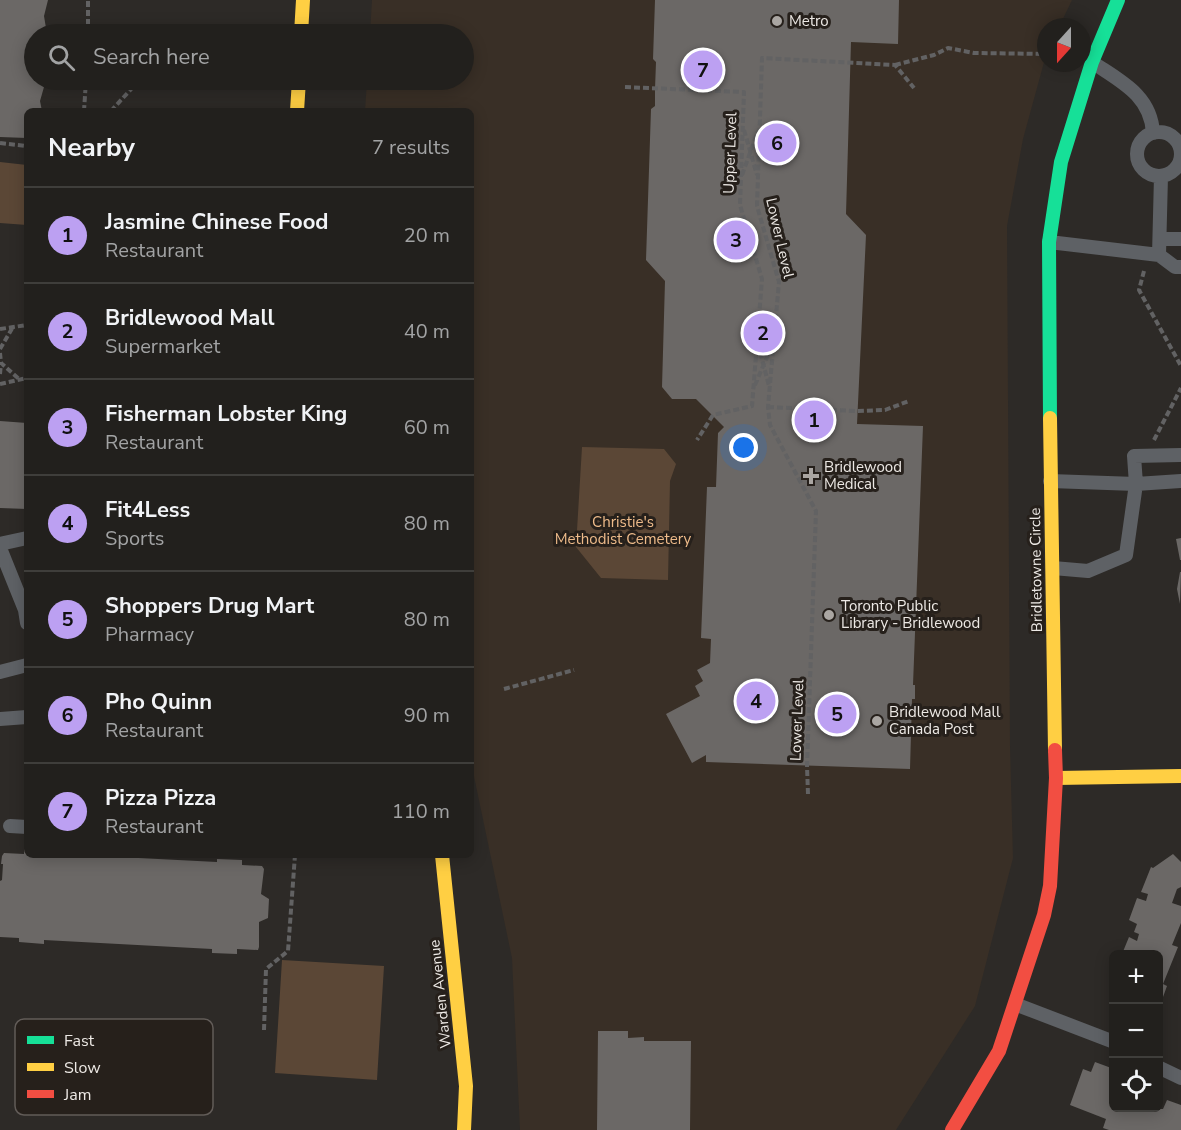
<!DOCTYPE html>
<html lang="en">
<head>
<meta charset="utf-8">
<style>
  :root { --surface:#22201d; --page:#2e2d2a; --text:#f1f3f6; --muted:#a2a3a4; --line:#3f3e3b; --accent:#bca0f2 }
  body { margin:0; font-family:"Nunito Sans",sans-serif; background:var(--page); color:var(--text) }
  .controls { position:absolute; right:18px; bottom:18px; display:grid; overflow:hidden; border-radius:9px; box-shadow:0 3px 15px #0003 }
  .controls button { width:54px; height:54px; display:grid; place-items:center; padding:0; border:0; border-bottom:2px solid var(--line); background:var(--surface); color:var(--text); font:30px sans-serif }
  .compass { position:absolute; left:1037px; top:18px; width:54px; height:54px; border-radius:50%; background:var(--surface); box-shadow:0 3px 15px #0003; rotate:201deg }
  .you { position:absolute; left:744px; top:448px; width:21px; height:21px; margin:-15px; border:4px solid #fff; border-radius:50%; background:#1a73e8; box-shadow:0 0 0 9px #1a73e833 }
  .badge { display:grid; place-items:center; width:39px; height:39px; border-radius:50%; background:var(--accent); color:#111; font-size:20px; font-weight:700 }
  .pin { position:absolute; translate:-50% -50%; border:3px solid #fff; box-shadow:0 2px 6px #0006 }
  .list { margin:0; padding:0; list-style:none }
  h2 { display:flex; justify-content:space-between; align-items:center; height:78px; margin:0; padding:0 24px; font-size:26px }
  h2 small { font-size:20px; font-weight:400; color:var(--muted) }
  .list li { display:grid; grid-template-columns:39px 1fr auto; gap:18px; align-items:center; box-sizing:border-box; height:96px; padding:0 24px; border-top:2px solid var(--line) }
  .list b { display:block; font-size:22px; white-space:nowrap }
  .list p { margin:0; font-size:20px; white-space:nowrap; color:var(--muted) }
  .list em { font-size:20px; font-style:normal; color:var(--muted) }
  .icon { flex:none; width:33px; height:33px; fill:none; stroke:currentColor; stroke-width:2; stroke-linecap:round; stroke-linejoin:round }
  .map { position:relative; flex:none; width:1181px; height:1130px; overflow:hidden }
  .search { position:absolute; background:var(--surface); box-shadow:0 3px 15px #0003; left:24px; top:24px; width:450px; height:66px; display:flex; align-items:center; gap:15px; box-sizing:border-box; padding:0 21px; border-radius:33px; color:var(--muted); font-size:22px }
  .panel { position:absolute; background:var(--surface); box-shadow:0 3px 15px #0003; left:24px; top:108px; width:450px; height:750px; border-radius:9px }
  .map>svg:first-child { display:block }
</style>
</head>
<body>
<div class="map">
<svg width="1181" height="1130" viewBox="0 0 1181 1130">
  <rect width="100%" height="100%" fill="#2d2a27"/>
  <path fill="#392f26" d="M 372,0 L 1072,0 L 1059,27 L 1046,27 L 1046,55 L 1023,139 L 1007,226 L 1010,746 L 1013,858 L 975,1006 L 896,1130 L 520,1130 L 512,958 L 471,762 L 471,111 L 365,111 L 367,80 L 464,80 L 464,34 L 370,34 Z"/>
  <path fill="#5b4736" d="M 0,162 L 27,165 L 27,225 L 0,223 Z
    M 582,447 L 664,449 L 676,464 L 670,481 L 668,580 L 601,578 L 576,547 Z
    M 282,960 L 384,966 L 377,1080 L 275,1073 Z"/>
  <path fill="#6b6866" d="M 0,0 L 48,0 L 44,16 L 47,34 L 34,34 L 34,80 L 46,80 L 40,101 L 42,111 L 27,111 L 27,138 L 0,137 Z
    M 655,0 L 899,0 L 898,44 L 851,42 L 846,214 L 866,235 L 857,424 L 923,426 L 913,685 L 915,685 L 915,699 L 912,699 L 910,769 L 706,762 L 706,755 L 692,763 L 666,714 L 700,696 L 695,686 L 703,681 L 697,670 L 710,663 L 711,639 L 701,638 L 707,487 L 716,487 L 718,433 L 724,427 L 696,399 L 672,399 L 662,387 L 665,281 L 646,260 L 651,109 L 655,106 L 655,89 L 656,62 L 653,59 Z
    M 0,421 L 27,423 L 27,509 L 0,508 Z
    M 1181,538 L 1181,560 L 1180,560 L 1176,539 Z
    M 1180,572 L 1181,572 L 1180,604 L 1177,589 Z
    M 24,849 L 27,849 L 27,855 L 80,855 L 217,862 L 217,859 L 242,860 L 242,865 L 262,866 L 264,869 L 261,894 L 269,899 L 268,918 L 259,922 L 259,947 L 258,950 L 237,949 L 237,954 L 212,953 L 212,949 L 44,940 L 44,944 L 19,942 L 19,938 L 0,937 L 0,881 L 2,880 L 3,864 L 1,864 L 2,856 L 4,853 L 24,854 Z
    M 1173,854 L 1181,862 L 1181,887 L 1177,889 L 1172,903 L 1181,906 L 1181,923 L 1172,945 L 1178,947 L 1163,984 L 1167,986 L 1159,1008 L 1158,954 L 1122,954 L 1129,937 L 1137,941 L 1139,934 L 1134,932 L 1137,924 L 1129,920 L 1137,898 L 1146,901 L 1148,894 L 1141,892 L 1151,867 L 1153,868 Z
    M 598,1031 L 628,1031 L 628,1038 L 644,1037 L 644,1041 L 691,1041 L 690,1130 L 597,1130 Z
    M 1095,1062 L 1114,1069 L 1114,1108 L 1163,1109 L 1167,1100 L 1181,1105 L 1181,1130 L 1109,1130 L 1103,1128 L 1106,1119 L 1070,1105 L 1083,1069 L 1091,1072 Z"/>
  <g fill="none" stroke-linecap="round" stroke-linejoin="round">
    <path stroke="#626263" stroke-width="4" stroke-dasharray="6 3" stroke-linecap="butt" d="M 88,34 L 88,0
      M 895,65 L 934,55 L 948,48 L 974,53 L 1046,54
      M 625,87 L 744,92 L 740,205 L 762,279 L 752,406 L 713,415 L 697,440
      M 84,111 L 86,80
      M 111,111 L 133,87
      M 744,130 L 757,175
      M 0,143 L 27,146
      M 742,175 L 758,131
      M 1144,271 L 1139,290 L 1181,366
      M 0,329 L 27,325
      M 758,344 L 769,386
      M 0,349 L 13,327
      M 0,353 L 1,363 L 19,379
      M 0,374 L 1,363
      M 0,384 L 27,378
      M 755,385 L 772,345
      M 768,407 L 857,411 L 885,410 L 909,401
      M 1154,440 L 1181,388
      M 504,689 L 574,670
      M 808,794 L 807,766 L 816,511 L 770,425 L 768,407 L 779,282 L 757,206 L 762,58 L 895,65 L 914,88
      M 264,1030 L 266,969 L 288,951 L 295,855"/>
    <path stroke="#5e6165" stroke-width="14" d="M 1092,62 C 1120,81 1151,95 1153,133
      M1137 154a22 22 0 1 1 44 0a22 22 0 1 1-44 0Z
      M 1161,239 L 1181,239
      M 1049,242 L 1159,255 L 1175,267 L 1181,267
      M 1159,255 L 1161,176
      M 1050,481 L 1136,484 L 1181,481
      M 0,544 L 27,538
      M 0,548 L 25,610 L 27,623
      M 1053,568 L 1088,571 L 1126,555 L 1136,484 L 1134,456 L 1181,455
      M 0,672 L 27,665
      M 0,719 L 27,717
      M 10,826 L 27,827
      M 1015,1004 L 1114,1042
      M 1158,1067 L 1181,1078"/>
    <path stroke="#16e098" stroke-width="14" d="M 1050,418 L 1049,242 L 1061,162 L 1092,62 L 1118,0"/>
    <path stroke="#ffcf43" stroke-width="14" d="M 301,34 L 303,0
      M 297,111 L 299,80
      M 1050,418 L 1055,750
      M 1056,778 L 1181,776
      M 442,855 L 466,1086 L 464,1130"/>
    <path stroke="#f24e42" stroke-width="14" d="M 952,1130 L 999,1051 L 1044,915 L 1050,886 L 1056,778 L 1055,750"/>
  </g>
  <g fill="#aaa6a2" stroke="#26201b" stroke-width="2">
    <circle cx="777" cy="21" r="6"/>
    <path d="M808 467h6v6h6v6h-6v6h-6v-6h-6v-6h6z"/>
    <circle cx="829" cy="615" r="6"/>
    <circle cx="877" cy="721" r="6"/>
  </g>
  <g text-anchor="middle" stroke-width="6" stroke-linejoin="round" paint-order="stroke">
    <g font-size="15" fill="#ede9e5" stroke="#26201b" text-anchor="start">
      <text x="789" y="26">Metro</text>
      <text x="824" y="472">Bridlewood<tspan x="824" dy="17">Medical</tspan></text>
      <text x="841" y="611">Toronto Public<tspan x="841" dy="17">Library - Bridlewood</tspan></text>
      <text x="889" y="717">Bridlewood Mall<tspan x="889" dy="17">Canada Post</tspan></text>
    </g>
    <g font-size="15" fill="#ede9e5" stroke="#26201b">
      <text transform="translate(730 153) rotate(-88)" y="5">Upper Level</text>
      <text transform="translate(780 238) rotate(77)" y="5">Lower Level</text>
      <text transform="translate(1036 570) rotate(-91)" y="5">Bridletowne Circle</text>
      <text transform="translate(797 720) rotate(-88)" y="5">Lower Level</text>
      <text transform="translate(440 994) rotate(-96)" y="5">Warden Avenue</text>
    </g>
    <g font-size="15" fill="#eebb8a" stroke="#26201b">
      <text x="623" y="527">Christie's<tspan x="623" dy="17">Methodist Cemetery</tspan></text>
    </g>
  </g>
  <rect x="15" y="1019" width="198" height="96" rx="9" fill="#26201b" stroke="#625c58" stroke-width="1.5"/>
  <rect x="27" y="1036" width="27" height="8" fill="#16e098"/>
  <rect x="27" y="1063" width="27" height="8" fill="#ffcf43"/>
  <rect x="27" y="1090" width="27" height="8" fill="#f24e42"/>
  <g font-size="16" fill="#ede9e5">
    <text x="64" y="1046">Fast</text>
    <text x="64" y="1073">Slow</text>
    <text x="64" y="1100">Jam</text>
  </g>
</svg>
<div class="controls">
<button>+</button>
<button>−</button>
<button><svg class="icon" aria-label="locate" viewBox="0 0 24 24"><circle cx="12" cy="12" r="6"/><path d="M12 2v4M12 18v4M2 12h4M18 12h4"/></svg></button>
</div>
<svg class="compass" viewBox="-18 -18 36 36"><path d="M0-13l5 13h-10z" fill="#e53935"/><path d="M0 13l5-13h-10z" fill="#a2a3a4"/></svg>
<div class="you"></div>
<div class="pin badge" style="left:814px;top:420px">1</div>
<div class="pin badge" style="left:763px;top:333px">2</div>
<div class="pin badge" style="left:736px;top:240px">3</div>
<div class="pin badge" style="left:756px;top:701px">4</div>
<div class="pin badge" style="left:837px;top:714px">5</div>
<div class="pin badge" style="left:777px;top:143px">6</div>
<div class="pin badge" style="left:703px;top:70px">7</div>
<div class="search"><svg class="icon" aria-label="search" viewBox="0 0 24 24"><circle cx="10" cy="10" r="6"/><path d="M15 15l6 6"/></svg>Search here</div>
<section class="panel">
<h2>Nearby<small>7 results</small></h2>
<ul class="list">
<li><span class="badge">1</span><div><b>Jasmine Chinese Food</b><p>Restaurant</p></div><em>20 m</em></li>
<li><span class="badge">2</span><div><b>Bridlewood Mall</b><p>Supermarket</p></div><em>40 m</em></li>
<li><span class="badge">3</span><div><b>Fisherman Lobster King</b><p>Restaurant</p></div><em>60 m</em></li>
<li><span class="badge">4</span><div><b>Fit4Less</b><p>Sports</p></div><em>80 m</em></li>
<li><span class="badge">5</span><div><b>Shoppers Drug Mart</b><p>Pharmacy</p></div><em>80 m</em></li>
<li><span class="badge">6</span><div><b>Pho Quinn</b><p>Restaurant</p></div><em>90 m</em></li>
<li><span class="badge">7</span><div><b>Pizza Pizza</b><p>Restaurant</p></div><em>110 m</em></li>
</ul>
</section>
</div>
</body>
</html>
